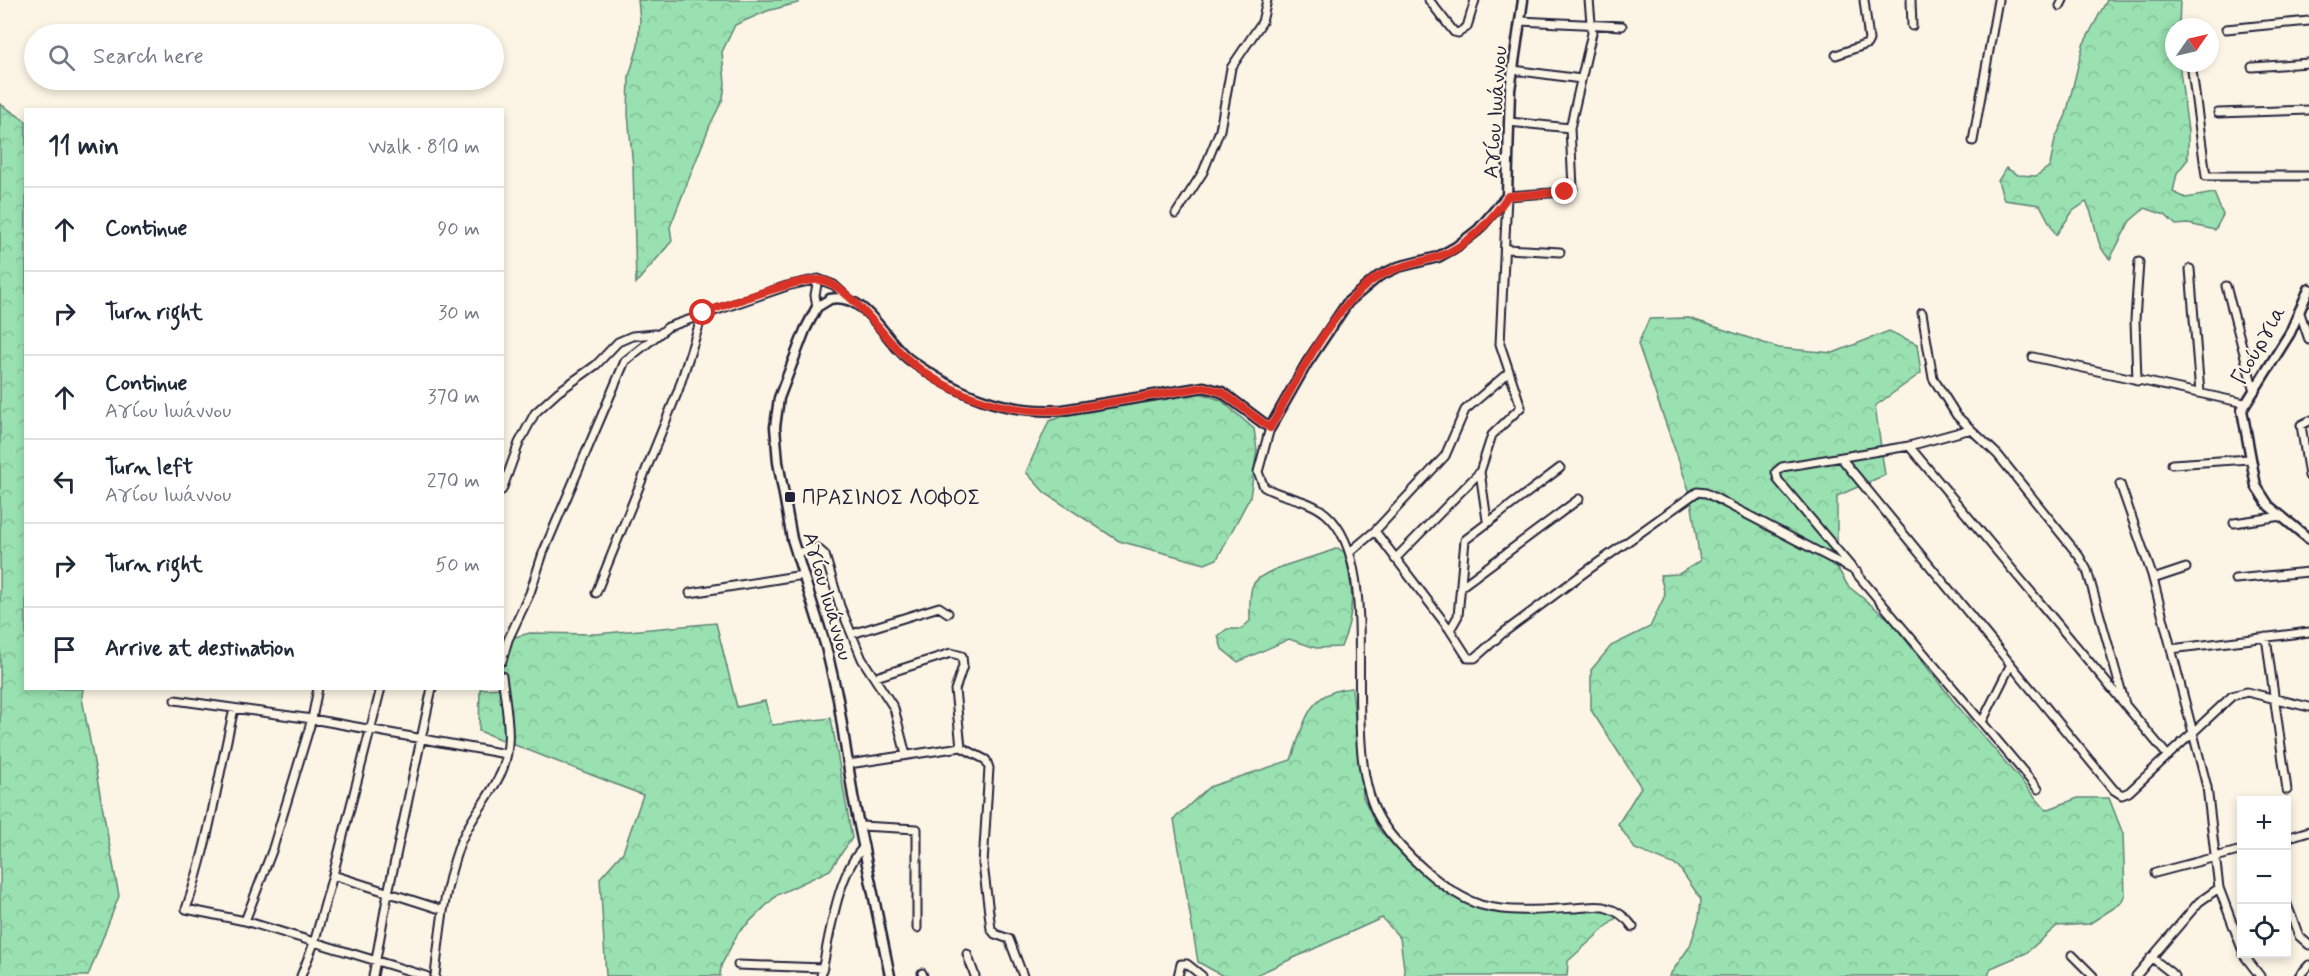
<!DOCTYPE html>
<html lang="en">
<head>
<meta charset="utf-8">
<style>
  :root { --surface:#fff; --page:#f2f2f3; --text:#1f2937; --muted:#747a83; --line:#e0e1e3 }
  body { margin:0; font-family:Mynerve,sans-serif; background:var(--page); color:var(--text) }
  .controls { position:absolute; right:18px; bottom:18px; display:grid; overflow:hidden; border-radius:0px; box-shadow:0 3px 9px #0003 }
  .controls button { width:54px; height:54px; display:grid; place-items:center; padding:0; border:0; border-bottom:2px solid var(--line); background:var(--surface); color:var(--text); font:30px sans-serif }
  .compass { position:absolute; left:2165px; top:18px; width:54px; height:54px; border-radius:50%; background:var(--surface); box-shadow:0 3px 9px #0003; rotate:56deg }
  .stop { position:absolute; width:18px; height:18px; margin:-14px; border:4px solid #d93025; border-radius:50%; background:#fff }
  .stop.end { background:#d93025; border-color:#fff; box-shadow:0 2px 6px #0008 }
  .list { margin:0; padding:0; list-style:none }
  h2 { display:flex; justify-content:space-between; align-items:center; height:78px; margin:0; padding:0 24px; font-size:26px }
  h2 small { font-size:20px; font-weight:400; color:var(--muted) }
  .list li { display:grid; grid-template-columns:39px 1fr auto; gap:18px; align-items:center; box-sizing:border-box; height:84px; padding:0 24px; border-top:2px solid var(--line) }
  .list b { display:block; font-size:22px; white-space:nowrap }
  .list p { margin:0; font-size:20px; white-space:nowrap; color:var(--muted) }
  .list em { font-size:20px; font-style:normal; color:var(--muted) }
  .icon { flex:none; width:33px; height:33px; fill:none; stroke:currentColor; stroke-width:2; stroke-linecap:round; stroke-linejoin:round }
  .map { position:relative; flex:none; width:2309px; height:976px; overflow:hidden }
  .search { position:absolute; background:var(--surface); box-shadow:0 3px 9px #0003; left:24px; top:24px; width:480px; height:66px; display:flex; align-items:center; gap:15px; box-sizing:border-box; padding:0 21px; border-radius:33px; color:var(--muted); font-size:22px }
  .panel { position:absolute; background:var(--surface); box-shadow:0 3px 9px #0003; left:24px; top:108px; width:480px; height:582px; border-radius:0px }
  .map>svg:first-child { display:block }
</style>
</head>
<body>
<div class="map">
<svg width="2309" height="976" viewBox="0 0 2309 976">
  <defs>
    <pattern id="forest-crowns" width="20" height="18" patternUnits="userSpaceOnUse" patternTransform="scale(1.5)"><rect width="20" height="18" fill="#99e1b0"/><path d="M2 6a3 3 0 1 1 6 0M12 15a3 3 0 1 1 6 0" fill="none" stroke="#84c198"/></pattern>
  </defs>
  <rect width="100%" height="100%" fill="#fcf5e5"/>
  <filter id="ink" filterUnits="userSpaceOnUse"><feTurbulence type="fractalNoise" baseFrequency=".0167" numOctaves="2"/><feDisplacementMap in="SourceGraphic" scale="12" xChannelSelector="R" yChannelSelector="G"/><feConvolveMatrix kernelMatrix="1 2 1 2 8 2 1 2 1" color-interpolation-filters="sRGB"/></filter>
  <g filter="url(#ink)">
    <path fill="url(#forest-crowns)" stroke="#5e8276" stroke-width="1.5" d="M 638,0 L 798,0 L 798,3 L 767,11 L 735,25 L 722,52 L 725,83 L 723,99 L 710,125 L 670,227 L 672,241 L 636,283 L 633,167 L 628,114 L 629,76 L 638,46 L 640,20 Z
      M 2107,0 L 2180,0 L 2179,27 L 2174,27 L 2174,63 L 2179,63 L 2188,131 L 2188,159 L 2177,173 L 2173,192 L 2186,198 L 2214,193 L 2223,215 L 2215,230 L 2188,224 L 2176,225 L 2165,215 L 2145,208 L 2130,221 L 2110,259 C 2093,245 2098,220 2086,202 L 2073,211 L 2056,235 L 2040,205 L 2004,200 L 1998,181 L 2006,168 L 2018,175 L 2036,176 L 2050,166 L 2055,139 L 2066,115 L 2083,45 Z
      M 0,104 L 26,121 L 26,688 L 83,689 L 82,698 L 119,896 L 88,976 L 0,976 Z
      M 1689,318 L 1779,348 L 1833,353 L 1889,331 L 1917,344 L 1921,373 L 1875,406 L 1885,475 L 1837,496 L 1837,567 L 1848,586 L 1891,621 L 1955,703 L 2046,810 L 2078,798 L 2109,798 L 2123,834 L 2125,895 L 2120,904 L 2089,924 L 2057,926 L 2026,953 L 1991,968 L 1988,976 L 1669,976 L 1690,946 L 1699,918 L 1701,899 L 1678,866 L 1635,849 L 1618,824 L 1641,787 L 1591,710 L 1591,670 L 1611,646 L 1650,627 L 1665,595 L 1660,575 L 1679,574 L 1700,561 L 1690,493 L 1638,344 L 1649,319 Z
      M 1197,392 L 1221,400 L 1254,429 L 1257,450 L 1250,497 L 1217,559 L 1205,564 L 1119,541 L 1045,493 L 1026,472 L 1049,421 L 1067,415 Z
      M 1338,548 L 1345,553 C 1353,590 1356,611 1341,647 L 1316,648 L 1289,639 L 1238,662 L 1222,649 L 1218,636 L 1227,629 L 1241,629 L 1250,621 C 1250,610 1249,597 1252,587 C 1259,567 1318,558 1338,548 Z
      M 716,623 L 737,707 L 765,701 L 772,725 L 831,718 L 852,838 L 830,870 L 777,895 L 738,933 L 721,966 L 720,976 L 606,976 L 600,878 L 623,852 L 643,795 L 479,731 L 480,689 L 502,688 L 503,640 L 530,633 L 596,634 Z
      M 1352,688 L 1363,797 L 1379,830 L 1417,867 L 1454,893 L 1495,910 L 1609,909 L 1616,918 L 1568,961 L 1567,976 L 1405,976 L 1400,938 L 1382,918 L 1254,976 L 1223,976 L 1198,962 L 1174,819 L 1209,787 L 1291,760 C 1305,724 1306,691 1352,688 Z"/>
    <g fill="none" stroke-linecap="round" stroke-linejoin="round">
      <g stroke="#22223b" stroke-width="11">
        <path id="minor" d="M 1429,0 L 1454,32 L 1458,33 L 1467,27 L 1475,0
          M 1911,0 L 1912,26
          M 2060,6 L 2063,0
          M 1520,21 L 1622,26
          M 2226,29 L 2309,21
          M 1836,55 L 1867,44 L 1869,40 L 1864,0
          M 2191,63 L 2206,176 L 2309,176
          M 2252,67 L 2309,63
          M 1513,70 L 1581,79
          M 2218,113 L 2309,110
          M 1509,122 L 1570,128
          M 1973,141 L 1998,0
          M 1176,214 L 1203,172 L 1220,130 L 1231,68 L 1262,22 L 1267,0
          M 1507,249 L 1560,252
          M 2190,269 L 2200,393
          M 2226,286 L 2254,391
          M 817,307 L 815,295 L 818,279
          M 2299,310 L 2309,340
          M 1922,313 L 1933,378 L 1957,416 L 1998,455 L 2079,556 L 2087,570 L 2125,704
          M 2033,357 L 2244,403
          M 2137,381 L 2135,320 L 2139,262
          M 2309,421 L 2301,425 L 2309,476
          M 1270,428 L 1258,472 L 1264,487 C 1283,498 1309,499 1326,514 C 1389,568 1334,746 1381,821 C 1401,852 1446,894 1481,905 C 1510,913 1543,910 1572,908 C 1582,908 1594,905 1604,907 C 1616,910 1626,917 1633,927
          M 1971,429 L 1909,446 L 1782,467 L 1776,472 L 1778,480 L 2038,789
          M 1909,446 L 2168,756
          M 1842,459 L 2114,790 L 2122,795 L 2129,792 L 2232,696 L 2247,692 L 2309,707
          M 2172,464 L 2250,459
          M 2120,484 L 2152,575 L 2207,787 L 2219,888 L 2242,949
          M 502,490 L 519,443 L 535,413 L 558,392 L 596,365 L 618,342 L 632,336 L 655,334
          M 1487,520 L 1480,472 L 1492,435 L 1521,407 L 1500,344 L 1507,196 L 1565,192 L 1573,188 L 1570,128 L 1592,33 L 1589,0
          M 2234,523 L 2282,516
          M 1375,531 L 1450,630 L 1468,658 L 1475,658 L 1503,633 L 1588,570 L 1697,492 L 1706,493 L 1857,572
          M 1350,552 L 1375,531 L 1445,456 L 1465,410 L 1508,373
          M 796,553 L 817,548 L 825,555 L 840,606 L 862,659 L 894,708 L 906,755
          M 1395,559 L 1480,472
          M 2153,579 L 2186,568
          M 2235,579 L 2309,572
          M 1462,586 L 1579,499
          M 596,593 L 678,391 L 703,313
          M 690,593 L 803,575
          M 1450,630 L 1458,616 L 1465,540 L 1560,468
          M 852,634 L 939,607 L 948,613
          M 2266,637 L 2287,790
          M 2171,649 L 2309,632
          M 502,661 L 508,640 L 530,593 L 543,553 L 625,361 L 668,327 L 787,286 L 818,279 L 834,285 L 851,301
          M 876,677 L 951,653 L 962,656 L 963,666 L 955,690 L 961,747
          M 381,688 L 333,875 L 443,910
          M 175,700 L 312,719 L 506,754
          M 234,709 C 218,776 209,844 186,909 L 245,921 L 272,851 L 312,719 L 318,688
          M 1982,722 L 2010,666
          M 849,764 L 961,747 L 986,760 L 989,768 L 983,864 L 991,929 L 995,934 L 1009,939 L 1023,976
          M 860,826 L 917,829 L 917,928
          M 2286,838 L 2309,831
          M 2155,873 L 2242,850
          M 2286,902 L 2299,936 L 2309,945
          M 245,921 L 426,976
          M 967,954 L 975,976
          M 2243,954 L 2260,976
          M 2072,955 L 2093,976
          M 2151,957 L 2175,976
          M 738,965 L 823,968
          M 922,973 L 923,976
          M 301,976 L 314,943 L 333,875
          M 373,976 L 388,893 L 432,688
          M 435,976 C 440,932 444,888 459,846 C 468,822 486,802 498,779 C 516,748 506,709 502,676
          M 821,976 C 829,940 837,872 864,847
          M 1178,976 L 1181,964 L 1187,964 L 1202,976
          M 2136,976 L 2199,902 L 2219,888
          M 2299,976 L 2309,965"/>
      </g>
      <g stroke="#22223b" stroke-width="13">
        <path id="tertiary" d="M 2309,289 L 2290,333 L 2242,410 L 2256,486 L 2269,506 L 2309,539
          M 890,976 L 853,796 L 838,699 L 826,647 L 792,539 L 778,462 L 775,427 L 779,398 L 805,330 L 817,307 L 830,299 C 867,292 885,342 910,360 C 957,394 1004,414 1063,410 L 1204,387 L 1222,392 L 1270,428 L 1307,363 L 1348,302 L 1379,276 L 1398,267 L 1438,257 L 1456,247 L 1478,230 L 1507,196 L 1510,90 L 1523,0"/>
      </g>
      <use href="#minor" stroke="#fcf5e5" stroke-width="7"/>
      <use href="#tertiary" stroke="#fcf5e5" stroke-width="8"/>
    </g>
  </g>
  <g fill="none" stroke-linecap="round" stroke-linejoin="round" filter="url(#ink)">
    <path stroke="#d93025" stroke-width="8" d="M 703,313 C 726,305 800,277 821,280 C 845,284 880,330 897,349 C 940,393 1003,414 1063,410 L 1204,387 L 1222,392 L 1270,428 C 1296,382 1333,304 1379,276 C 1398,265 1419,263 1440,256 C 1467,247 1492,219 1508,196 L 1565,192"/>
  </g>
  <rect fill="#22223b" stroke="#fcf5e5" stroke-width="2" x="784" y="491" width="12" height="12" rx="3"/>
  <g text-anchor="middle" stroke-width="4.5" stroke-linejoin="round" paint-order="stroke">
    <g font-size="21" fill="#22223b" stroke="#fcf5e5">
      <text transform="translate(1495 112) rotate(-86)" y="7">Αγίου Ιωάννου</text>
      <text transform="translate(2258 345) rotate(-60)" y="7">Γιούργια</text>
      <text transform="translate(828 596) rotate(74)" y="7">Αγίου Ιωάννου</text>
    </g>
    <g font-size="21" fill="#22223b" stroke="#fcf5e5" text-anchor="start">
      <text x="802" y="504">ΠΡΑΣΙΝΟΣ ΛΟΦΟΣ</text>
    </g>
  </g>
</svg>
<div class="controls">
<button>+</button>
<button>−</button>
<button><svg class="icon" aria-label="locate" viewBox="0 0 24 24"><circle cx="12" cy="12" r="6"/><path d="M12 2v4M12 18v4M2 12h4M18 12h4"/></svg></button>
</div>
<svg class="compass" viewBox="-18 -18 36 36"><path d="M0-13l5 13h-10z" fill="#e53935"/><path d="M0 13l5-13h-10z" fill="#747a83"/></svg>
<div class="stop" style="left:703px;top:313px"></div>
<div class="stop end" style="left:1565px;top:192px"></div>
<div class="search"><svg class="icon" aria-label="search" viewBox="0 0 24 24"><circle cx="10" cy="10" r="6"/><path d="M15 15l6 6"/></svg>Search here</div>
<section class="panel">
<h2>11 min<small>Walk · 810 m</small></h2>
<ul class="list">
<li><svg class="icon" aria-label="ahead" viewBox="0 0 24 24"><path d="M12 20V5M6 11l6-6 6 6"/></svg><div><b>Continue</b></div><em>90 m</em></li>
<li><svg class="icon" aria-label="right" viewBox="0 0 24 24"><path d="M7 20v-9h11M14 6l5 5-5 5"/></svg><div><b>Turn right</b></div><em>30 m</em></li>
<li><svg class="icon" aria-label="ahead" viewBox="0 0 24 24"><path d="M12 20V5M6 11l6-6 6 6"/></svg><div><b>Continue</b><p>Αγίου Ιωάννου</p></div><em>370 m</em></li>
<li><svg class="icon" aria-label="left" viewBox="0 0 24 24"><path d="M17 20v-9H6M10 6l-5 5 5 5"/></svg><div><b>Turn left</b><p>Αγίου Ιωάννου</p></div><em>270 m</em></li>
<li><svg class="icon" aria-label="right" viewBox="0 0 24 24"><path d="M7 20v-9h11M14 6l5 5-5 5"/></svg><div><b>Turn right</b></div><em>50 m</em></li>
<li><svg class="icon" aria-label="arrive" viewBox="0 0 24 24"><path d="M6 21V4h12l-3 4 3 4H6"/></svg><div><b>Arrive at destination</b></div></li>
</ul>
</section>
</div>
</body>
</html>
